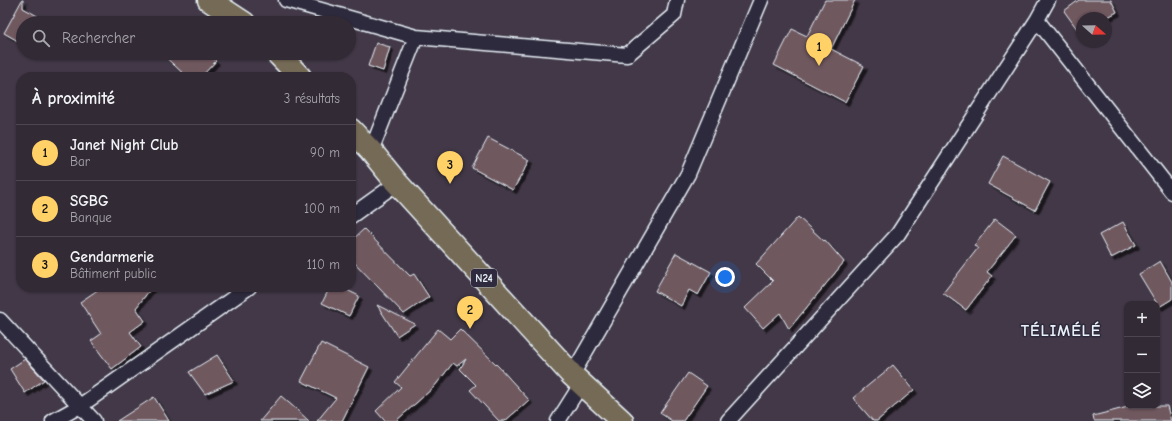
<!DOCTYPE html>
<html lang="fr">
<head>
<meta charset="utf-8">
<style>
  :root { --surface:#322a35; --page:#3a323d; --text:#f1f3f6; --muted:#a8a7ad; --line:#4d4650; --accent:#ffd166 }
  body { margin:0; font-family:"Comic Neue",sans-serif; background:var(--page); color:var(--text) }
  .controls { position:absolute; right:12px; bottom:12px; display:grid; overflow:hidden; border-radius:8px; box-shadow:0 1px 3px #0004 }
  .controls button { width:36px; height:36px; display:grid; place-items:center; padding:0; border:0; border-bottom:1px solid var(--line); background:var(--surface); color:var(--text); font:20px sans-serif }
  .compass { position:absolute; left:1076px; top:12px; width:36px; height:36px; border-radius:50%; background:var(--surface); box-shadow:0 1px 3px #0004; rotate:110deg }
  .you { position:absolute; left:725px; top:277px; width:14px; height:14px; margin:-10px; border:3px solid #fff; border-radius:50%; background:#1a73e8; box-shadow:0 0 0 6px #1a73e833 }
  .badge { display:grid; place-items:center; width:26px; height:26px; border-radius:50%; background:var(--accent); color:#111; font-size:13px; font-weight:700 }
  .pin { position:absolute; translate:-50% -33px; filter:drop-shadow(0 1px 2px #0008) }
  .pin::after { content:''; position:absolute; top:21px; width:14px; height:12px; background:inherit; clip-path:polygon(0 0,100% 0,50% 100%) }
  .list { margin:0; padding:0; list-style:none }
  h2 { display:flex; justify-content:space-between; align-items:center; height:52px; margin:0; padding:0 16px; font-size:17px }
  h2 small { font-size:13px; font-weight:400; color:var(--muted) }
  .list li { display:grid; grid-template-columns:26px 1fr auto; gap:12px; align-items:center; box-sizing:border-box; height:56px; padding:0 16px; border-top:1px solid var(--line) }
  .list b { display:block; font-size:15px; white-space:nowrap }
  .list p { margin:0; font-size:13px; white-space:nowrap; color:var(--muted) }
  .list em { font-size:13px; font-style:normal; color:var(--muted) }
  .icon { flex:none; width:22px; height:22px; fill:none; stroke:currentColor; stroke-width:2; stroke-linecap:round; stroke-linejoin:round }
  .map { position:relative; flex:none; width:1172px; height:421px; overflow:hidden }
  .search { position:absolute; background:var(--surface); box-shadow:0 1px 3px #0004; left:16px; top:16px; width:340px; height:44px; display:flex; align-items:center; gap:10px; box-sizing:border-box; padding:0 14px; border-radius:22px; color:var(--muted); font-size:15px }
  .panel { position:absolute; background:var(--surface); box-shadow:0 1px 3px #0004; left:16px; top:72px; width:340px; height:220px; border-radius:16px }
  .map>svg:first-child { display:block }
</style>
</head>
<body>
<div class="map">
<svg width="1172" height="421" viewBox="0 0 1172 421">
  <defs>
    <filter id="shadow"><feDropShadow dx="3.5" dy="3.5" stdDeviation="0" flood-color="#0009"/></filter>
  </defs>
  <rect width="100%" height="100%" fill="#423847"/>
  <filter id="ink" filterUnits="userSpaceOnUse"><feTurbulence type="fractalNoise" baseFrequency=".025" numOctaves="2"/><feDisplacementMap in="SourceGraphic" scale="8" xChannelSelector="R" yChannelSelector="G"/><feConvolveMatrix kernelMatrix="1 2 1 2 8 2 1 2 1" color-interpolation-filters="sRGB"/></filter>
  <g filter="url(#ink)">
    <path fill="#6f585e" stroke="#e8f1f8" filter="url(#shadow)" d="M 22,0 L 23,0 L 23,8 L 50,23 L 23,23 L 23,44 L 4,33 Z
      M 825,0 L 855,0 L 831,49 L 864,66 L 845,102 L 774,65 L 792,29 L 807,36 Z
      M 1079,0 L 1111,0 L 1117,12 L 1106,18 L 1082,18 L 1082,32 L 1080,33 L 1064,11 Z
      M 376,43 L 390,47 L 383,71 L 368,66 Z
      M 161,53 L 207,53 L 216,61 L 201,77 L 187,77 Z
      M 488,138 L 530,160 L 513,190 L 472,168 Z
      M 1003,156 L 1050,182 L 1035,210 L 988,184 Z
      M 798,217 L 824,241 L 825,240 L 844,262 L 789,329 L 780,313 L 763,328 L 745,308 L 773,281 L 756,264 Z
      M 995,219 L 1016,235 L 987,272 L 992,276 L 966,310 L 943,293 L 978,248 L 974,246 Z
      M 1123,222 L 1136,245 L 1111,258 L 1099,235 Z
      M 364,229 L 410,276 L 414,274 L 429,297 L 404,314 L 351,259 L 351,241 Z
      M 676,253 L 711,272 L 698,295 L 689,290 L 681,306 L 655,291 Z
      M 1160,261 L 1172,282 L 1172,299 L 1159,307 L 1139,274 Z
      M 102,287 L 152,287 L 136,308 L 145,321 L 130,332 L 141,347 L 112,369 L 91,341 L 101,334 L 80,302 Z
      M 330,287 L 341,287 L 359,296 L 349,316 L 322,303 Z
      M 377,305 L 415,324 L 397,336 Z
      M 438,329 L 450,339 L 460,329 L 499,367 L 529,400 L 505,421 L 499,421 L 470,390 L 476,385 L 460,369 L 466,359 L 457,366 L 453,363 L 434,387 L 396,421 L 385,421 L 376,411 L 401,387 L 395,382 Z
      M 321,343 L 369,367 L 342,421 L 317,421 L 336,398 L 301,381 Z
      M 217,355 L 234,381 L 205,394 L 189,372 Z
      M 25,359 L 44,380 L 25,393 L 10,369 Z
      M 893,365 L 914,390 L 877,421 L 873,421 L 853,398 Z
      M 688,373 L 707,386 L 683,421 L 672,421 L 660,413 Z
      M 281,396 L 296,409 L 309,421 L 260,421 Z
      M 154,397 L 169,421 L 117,421 Z
      M 1132,406 L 1167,406 L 1171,421 L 1094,421 L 1093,416 Z"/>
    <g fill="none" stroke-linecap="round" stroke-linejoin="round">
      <g stroke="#e8f1f8" stroke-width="17">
        <path id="minor" d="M 286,0 L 416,37
          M 1037,20 L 1172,192
          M 371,151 L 416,37 L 627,55 L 674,15 L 677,0
          M 351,216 L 397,183
          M 0,320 L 94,421
          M 572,375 L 688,174 L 761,0
          M 53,421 L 80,406 L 249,287
          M 558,421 L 582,383
          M 728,421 L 898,234 L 1037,20 L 1048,0"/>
      </g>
      <g stroke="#e8f1f8" stroke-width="25">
        <path id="primary" d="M 209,0 L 244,23
          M 277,53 L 300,77
          M 351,130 L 371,151 L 397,183 L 572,375 L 622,421"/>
      </g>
      <use href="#minor" stroke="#2f2a3d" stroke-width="14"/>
      <use href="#primary" stroke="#756a55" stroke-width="22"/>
    </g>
  </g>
  <g text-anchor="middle" stroke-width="3" stroke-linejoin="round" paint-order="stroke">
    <rect fill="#2f2a3d" stroke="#b0b5c0" stroke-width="1" x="471" y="269" width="26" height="18" rx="3"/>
    <g font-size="11" font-weight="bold" fill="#e8f1f8">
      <text x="484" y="282">N24</text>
    </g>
    <g font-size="16" font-weight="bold" letter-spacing="1" fill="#e8f1f8" stroke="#2f2a3d">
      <text x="1061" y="336">TÉLIMÉLÉ</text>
    </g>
  </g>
</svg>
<div class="controls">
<button>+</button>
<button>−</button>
<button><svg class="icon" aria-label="layers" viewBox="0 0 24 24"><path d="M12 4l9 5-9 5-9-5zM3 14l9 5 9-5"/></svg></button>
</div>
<svg class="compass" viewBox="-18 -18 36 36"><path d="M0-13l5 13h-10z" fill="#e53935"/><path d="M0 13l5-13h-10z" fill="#a8a7ad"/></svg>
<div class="you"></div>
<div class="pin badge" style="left:819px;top:66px">1</div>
<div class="pin badge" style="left:470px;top:329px">2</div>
<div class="pin badge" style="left:450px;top:184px">3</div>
<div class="search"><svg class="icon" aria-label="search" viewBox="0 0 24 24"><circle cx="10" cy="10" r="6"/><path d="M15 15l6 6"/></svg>Rechercher</div>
<section class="panel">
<h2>À proximité<small>3 résultats</small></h2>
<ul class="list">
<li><span class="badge">1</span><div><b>Janet Night Club</b><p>Bar</p></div><em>90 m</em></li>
<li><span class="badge">2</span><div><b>SGBG</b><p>Banque</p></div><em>100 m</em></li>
<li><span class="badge">3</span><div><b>Gendarmerie</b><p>Bâtiment public</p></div><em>110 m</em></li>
</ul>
</section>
</div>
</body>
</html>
